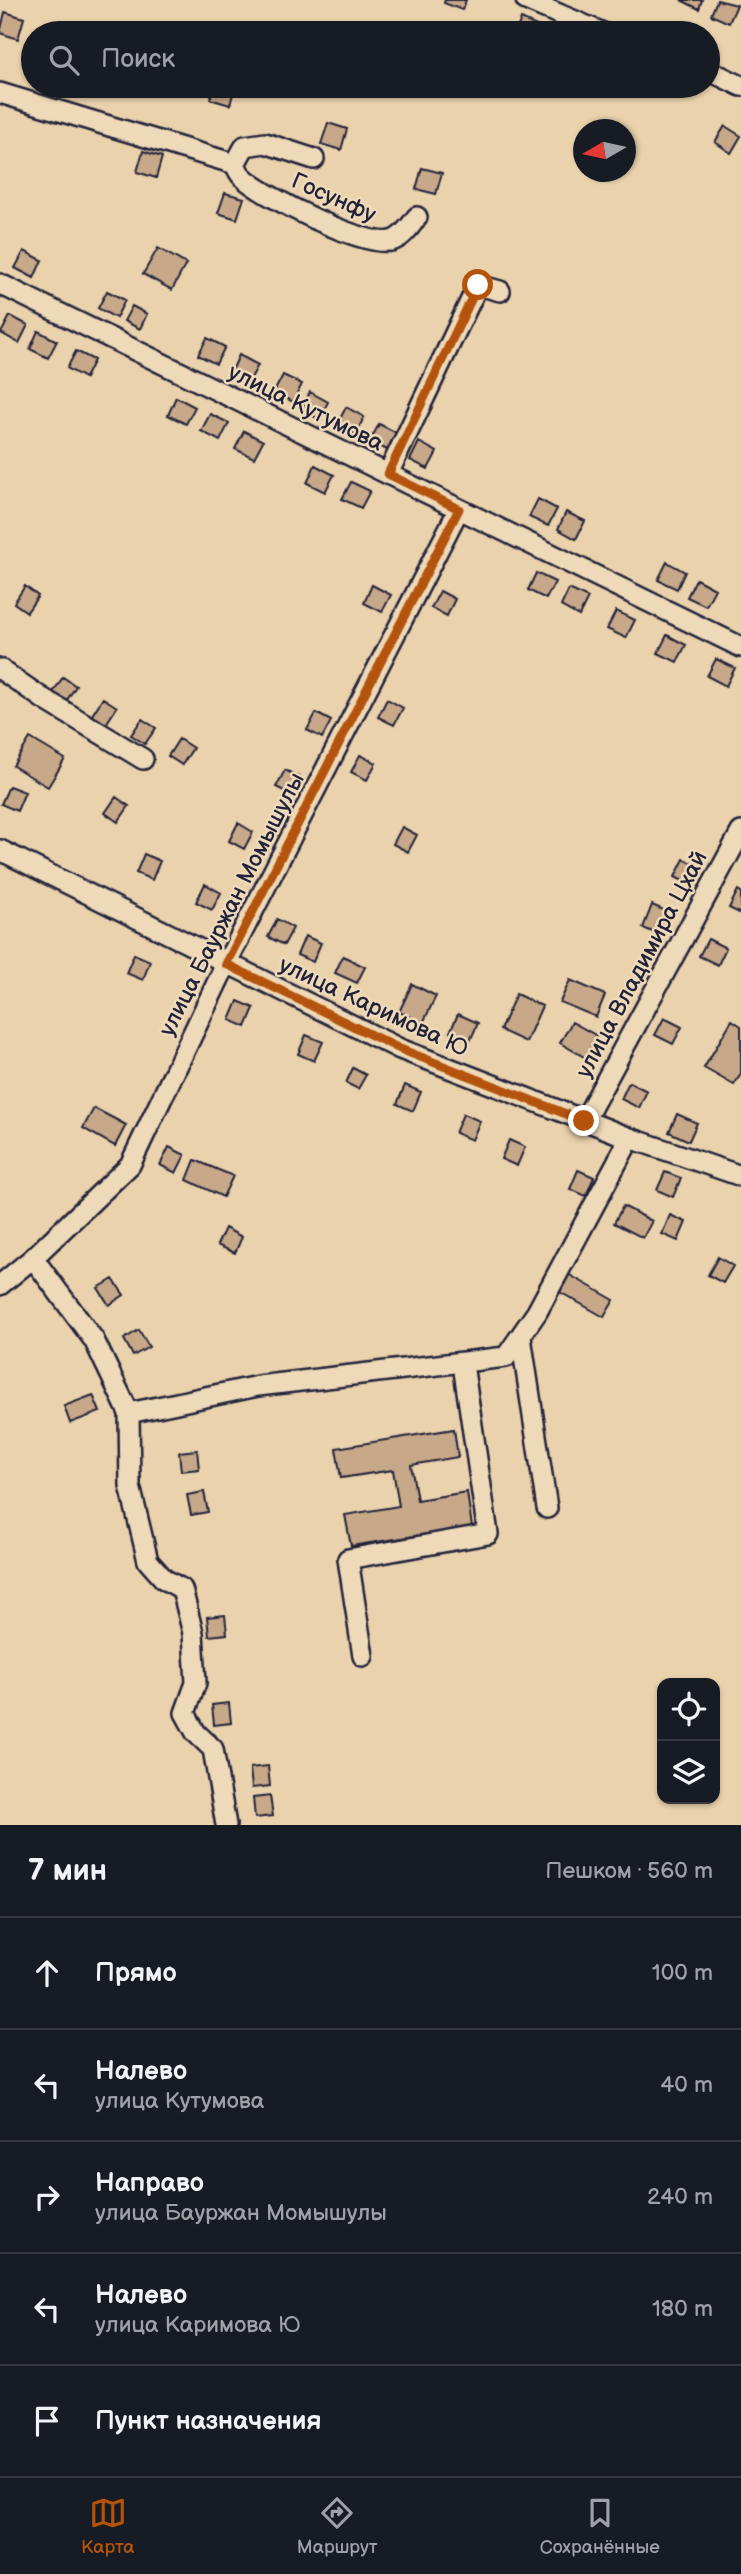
<!DOCTYPE html>
<html lang="ru">
<head>
<meta charset="utf-8">
<style>
  :root { --surface:#171b24; --page:#242831; --text:#f1f3f6; --muted:#9ea1a6; --line:#363941; --accent:#b45309 }
  body { margin:0; font-family:"Balsamiq Sans",sans-serif; background:var(--page); color:var(--text) }
  .controls { position:absolute; right:21px; bottom:21px; display:grid; overflow:hidden; border-radius:14px; box-shadow:0 2px 5px #0004 }
  .controls button { width:63px; height:63px; display:grid; place-items:center; padding:0; border:0; border-bottom:2px solid var(--line); background:var(--surface); color:var(--text); font:35px sans-serif }
  .compass { position:absolute; left:573px; top:119px; width:63px; height:63px; border-radius:50%; background:var(--surface); box-shadow:0 2px 5px #0004; rotate:261deg }
  .stop { position:absolute; width:21px; height:21px; margin:-16px; border:5px solid #b45309; border-radius:50%; background:#fff }
  .stop.end { background:#b45309; border-color:#fff; box-shadow:0 2px 7px #0008 }
  .list { margin:0; padding:0; list-style:none }
  h2 { display:flex; justify-content:space-between; align-items:center; height:91px; margin:0; padding:0 28px; font-size:30px }
  h2 small { font-size:23px; font-weight:400; color:var(--muted) }
  .list li { display:grid; grid-template-columns:46px 1fr auto; gap:21px; align-items:center; box-sizing:border-box; height:112px; padding:0 28px; border-top:2px solid var(--line) }
  .list b { display:block; font-size:26px; white-space:nowrap }
  .list p { margin:0; font-size:23px; white-space:nowrap; color:var(--muted) }
  .list em { font-size:23px; font-style:normal; color:var(--muted) }
  .icon { flex:none; width:38px; height:38px; fill:none; stroke:currentColor; stroke-width:2; stroke-linecap:round; stroke-linejoin:round }
  .map { position:relative; flex:none; width:741px; height:1825px; overflow:hidden }
  .search { position:absolute; background:var(--surface); box-shadow:0 2px 5px #0004; left:21px; right:21px; top:21px; height:77px; display:flex; align-items:center; gap:18px; box-sizing:border-box; padding:0 24px; border-radius:38px; color:var(--muted); font-size:26px }
  .sheet { height:651px; background:var(--surface) }
  nav { display:flex; justify-content:space-around; align-items:center; box-sizing:border-box; height:98px; border-top:2px solid var(--line); background:var(--surface); font-size:19px; color:var(--muted) }
  nav a { display:grid; justify-items:center; gap:4px }
  nav .on { color:var(--accent) }
  .map>svg:first-child { display:block }
</style>
</head>
<body>
<div class="map">
<svg width="741" height="1825" viewBox="0 0 741 1825">
  <rect width="100%" height="100%" fill="#ead2ad"/>
  <filter id="ink" filterUnits="userSpaceOnUse"><feTurbulence type="fractalNoise" baseFrequency=".0143" numOctaves="2"/><feDisplacementMap in="SourceGraphic" scale="14" xChannelSelector="R" yChannelSelector="G"/><feConvolveMatrix kernelMatrix="1 2 1 2 8 2 1 2 1" color-interpolation-filters="sRGB"/></filter>
  <g filter="url(#ink)">
    <path fill="#c7a888" stroke="#22223b" stroke-width="2" d="M 445,0 L 466,0 L 462,10 L 444,3 Z
      M 681,0 L 702,0 L 699,9 Z
      M 717,0 L 737,5 L 729,23 L 711,15 Z
      M 5,12 L 24,18 L 18,39 L 0,33 Z
      M 521,19 L 539,27 L 537,33 L 515,33 Z
      M 214,86 L 235,86 L 230,105 L 210,99 Z
      M 328,123 L 347,129 L 341,150 L 321,144 Z
      M 725,126 L 741,136 L 731,153 L 715,142 Z
      M 143,151 L 162,157 L 156,178 L 137,172 Z
      M 422,168 L 442,173 L 436,194 L 416,189 Z
      M 225,193 L 244,198 L 237,219 L 218,213 Z
      M 158,248 L 186,264 L 172,290 L 143,274 Z
      M 24,251 L 42,260 L 34,278 L 15,268 Z
      M 107,291 L 125,300 L 116,318 L 98,308 Z
      M 132,306 L 147,314 L 140,329 L 124,321 Z
      M 10,316 L 28,325 L 19,343 L 1,333 Z
      M 38,331 L 57,341 L 48,358 L 30,349 Z
      M 207,338 L 225,347 L 216,364 L 198,355 Z
      M 76,351 L 94,360 L 85,378 L 67,368 Z
      M 239,355 L 258,365 L 249,382 L 231,373 Z
      M 283,375 L 302,384 L 293,402 L 274,392 Z
      M 310,392 L 328,402 L 319,419 L 301,410 Z
      M 176,397 L 195,407 L 186,424 L 168,415 Z
      M 346,407 L 364,417 L 356,434 L 337,425 Z
      M 210,414 L 229,423 L 220,441 L 201,431 Z
      M 379,424 L 397,433 L 389,451 L 370,441 Z
      M 244,431 L 263,441 L 254,458 L 235,449 Z
      M 419,442 L 437,452 L 428,469 L 410,460 Z
      M 315,465 L 334,475 L 325,492 L 307,483 Z
      M 351,482 L 370,491 L 361,508 L 342,499 Z
      M 538,499 L 557,509 L 548,526 L 529,517 Z
      M 566,512 L 585,521 L 576,539 L 558,529 Z
      M 667,562 L 685,572 L 677,589 L 658,580 Z
      M 536,573 L 555,582 L 546,599 L 528,590 Z
      M 696,579 L 715,589 L 706,606 L 687,597 Z
      M 372,585 L 391,595 L 382,612 L 364,603 Z
      M 25,586 L 38,596 L 27,612 L 14,603 Z
      M 569,589 L 588,598 L 579,616 L 561,606 Z
      M 440,591 L 455,599 L 447,616 L 431,608 Z
      M 616,611 L 635,620 L 626,638 L 607,629 Z
      M 667,635 L 686,645 L 677,662 L 658,653 Z
      M 716,659 L 735,668 L 726,686 L 707,676 Z
      M 63,677 L 76,686 L 65,703 L 52,694 Z
      M 103,698 L 117,707 L 106,724 L 92,715 Z
      M 387,699 L 403,708 L 394,725 L 378,717 Z
      M 316,713 L 331,721 L 322,738 L 307,730 Z
      M 142,719 L 156,728 L 145,744 L 131,735 Z
      M 30,738 L 65,759 L 48,787 L 13,766 Z
      M 179,739 L 193,748 L 182,765 L 168,756 Z
      M 360,755 L 376,763 L 367,780 L 351,772 Z
      M 285,770 L 301,778 L 292,795 L 276,787 Z
      M 9,786 L 25,792 L 17,811 L 1,804 Z
      M 116,797 L 129,806 L 118,822 L 105,813 Z
      M 238,823 L 253,832 L 244,849 L 229,841 Z
      M 402,827 L 417,835 L 408,852 L 393,844 Z
      M 144,854 L 160,861 L 152,880 L 136,873 Z
      M 684,859 L 702,868 L 693,886 L 675,877 Z
      M 205,884 L 221,893 L 212,910 L 196,902 Z
      M 738,890 L 741,892 L 741,914 L 729,908 Z
      M 652,905 L 666,911 L 657,934 L 643,928 Z
      M 277,919 L 293,928 L 284,945 L 268,937 Z
      M 305,936 L 321,943 L 313,962 L 297,955 Z
      M 708,939 L 726,948 L 718,965 L 699,956 Z
      M 134,954 L 150,961 L 143,980 L 126,973 Z
      M 343,956 L 365,967 L 357,983 L 335,973 Z
      M 570,980 L 605,995 L 596,1017 L 560,1002 Z
      M 412,984 L 436,996 L 423,1023 L 399,1012 Z
      M 516,994 L 542,1006 L 526,1042 L 500,1030 Z
      M 238,1001 L 254,1008 L 246,1027 L 230,1020 Z
      M 458,1014 L 478,1023 L 470,1041 L 450,1032 Z
      M 664,1018 L 682,1027 L 673,1044 L 655,1035 Z
      M 732,1020 L 741,1026 L 741,1074 L 734,1085 L 704,1068 Z
      M 572,1022 L 597,1036 L 586,1058 L 560,1043 Z
      M 306,1035 L 323,1042 L 314,1061 L 298,1054 Z
      M 353,1068 L 366,1075 L 358,1089 L 346,1083 Z
      M 629,1082 L 647,1091 L 639,1108 L 621,1099 Z
      M 405,1085 L 421,1092 L 413,1111 L 397,1104 Z
      M 94,1108 L 126,1125 L 115,1146 L 83,1128 Z
      M 463,1114 L 480,1121 L 472,1140 L 455,1133 Z
      M 677,1114 L 697,1123 L 689,1141 L 669,1132 Z
      M 509,1140 L 525,1147 L 517,1166 L 501,1159 Z
      M 169,1147 L 185,1155 L 176,1173 L 160,1165 Z
      M 195,1160 L 233,1176 L 223,1197 L 187,1180 Z
      M 578,1170 L 594,1177 L 586,1196 L 570,1189 Z
      M 665,1172 L 681,1178 L 673,1197 L 657,1190 Z
      M 623,1206 L 652,1221 L 643,1238 L 614,1223 Z
      M 670,1215 L 686,1222 L 678,1241 L 662,1234 Z
      M 225,1228 L 242,1237 L 235,1253 L 217,1245 Z
      M 718,1257 L 733,1266 L 723,1283 L 708,1275 Z
      M 568,1274 L 614,1300 L 604,1317 L 558,1291 Z
      M 113,1279 L 124,1295 L 109,1305 L 98,1288 Z
      M 139,1330 L 149,1347 L 133,1356 L 124,1339 Z
      M 93,1395 L 100,1412 L 70,1423 L 64,1406 Z
      M 454,1429 L 458,1457 L 411,1465 L 417,1500 L 467,1492 L 472,1527 L 351,1546 L 345,1515 L 399,1506 L 393,1470 L 341,1478 L 336,1448 Z
      M 197,1450 L 199,1469 L 181,1471 L 179,1452 Z
      M 204,1492 L 208,1512 L 191,1515 L 187,1495 Z
      M 225,1615 L 227,1634 L 209,1636 L 207,1617 Z
      M 229,1703 L 231,1723 L 214,1725 L 212,1705 Z
      M 268,1766 L 270,1786 L 252,1788 L 250,1768 Z
      M 270,1796 L 273,1816 L 255,1818 L 253,1798 Z"/>
    <g fill="none" stroke-linecap="round" stroke-linejoin="round">
      <g stroke="#22223b" stroke-width="24">
        <path id="minor" d="M 526,0 L 603,33
          M 708,70 L 741,86
          M 0,93 L 235,164 C 237,168 239,174 243,177 C 262,196 370,251 394,240 C 404,236 411,225 417,217
          M 235,164 L 245,146 L 265,143 L 314,159
          M 0,284 L 741,647
          M 388,474 L 478,285 L 500,291
          M 0,669 L 42,698 L 143,759
          M 0,850 L 400,1049 L 630,1138 L 741,1176
          M 584,1121 L 741,832
          M 33,1258 L 94,1340 L 129,1413 L 130,1486 L 148,1561 L 164,1579 L 182,1589 L 193,1633 L 196,1683 L 185,1713 L 196,1733 L 213,1749 L 226,1825
          M 0,1285 L 33,1258 L 130,1165 L 226,964 L 459,509
          M 521,1337 L 547,1508
          M 129,1413 L 258,1386 L 506,1357 L 537,1312 L 630,1138
          M 363,1656 L 348,1559 L 488,1534 L 463,1364"/>
      </g>
      <use href="#minor" stroke="#eedab8" stroke-width="19"/>
    </g>
  </g>
  <g fill="none" stroke-linecap="round" stroke-linejoin="round" filter="url(#ink)">
    <path stroke="#b45309" stroke-width="9" d="M 478,285 L 388,474 L 459,509 L 226,964 L 400,1049 L 584,1121"/>
  </g>
  <g text-anchor="middle" stroke-width="5" stroke-linejoin="round" paint-order="stroke">
    <g font-size="23" fill="#22223b" stroke="#eedab8">
      <text transform="translate(334 197) rotate(24)" y="8">Госунфу</text>
      <text transform="translate(306 407) rotate(26)" y="8">улица Кутумова</text>
      <text transform="translate(231 904) rotate(-63)" y="8">улица Бауржан Момышулы</text>
      <text transform="translate(641 964) rotate(-62)" y="8">улица Владимира Цхай</text>
      <text transform="translate(374 1006) rotate(25)" y="8">улица Каримова Ю</text>
    </g>
  </g>
</svg>
<div class="controls">
<button><svg class="icon" aria-label="locate" viewBox="0 0 24 24"><circle cx="12" cy="12" r="6"/><path d="M12 2v4M12 18v4M2 12h4M18 12h4"/></svg></button>
<button><svg class="icon" aria-label="layers" viewBox="0 0 24 24"><path d="M12 4l9 5-9 5-9-5zM3 14l9 5 9-5"/></svg></button>
</div>
<svg class="compass" viewBox="-18 -18 36 36"><path d="M0-13l5 13h-10z" fill="#e53935"/><path d="M0 13l5-13h-10z" fill="#9ea1a6"/></svg>
<div class="stop" style="left:478px;top:285px"></div>
<div class="stop end" style="left:584px;top:1121px"></div>
<div class="search"><svg class="icon" aria-label="search" viewBox="0 0 24 24"><circle cx="10" cy="10" r="6"/><path d="M15 15l6 6"/></svg>Поиск</div>
</div>
<section class="sheet">
<h2>7 мин<small>Пешком · 560 m</small></h2>
<ul class="list">
<li><svg class="icon" aria-label="ahead" viewBox="0 0 24 24"><path d="M12 20V5M6 11l6-6 6 6"/></svg><div><b>Прямо</b></div><em>100 m</em></li>
<li><svg class="icon" aria-label="left" viewBox="0 0 24 24"><path d="M17 20v-9H6M10 6l-5 5 5 5"/></svg><div><b>Налево</b><p>улица Кутумова</p></div><em>40 m</em></li>
<li><svg class="icon" aria-label="right" viewBox="0 0 24 24"><path d="M7 20v-9h11M14 6l5 5-5 5"/></svg><div><b>Направо</b><p>улица Бауржан Момышулы</p></div><em>240 m</em></li>
<li><svg class="icon" aria-label="left" viewBox="0 0 24 24"><path d="M17 20v-9H6M10 6l-5 5 5 5"/></svg><div><b>Налево</b><p>улица Каримова Ю</p></div><em>180 m</em></li>
<li><svg class="icon" aria-label="arrive" viewBox="0 0 24 24"><path d="M6 21V4h12l-3 4 3 4H6"/></svg><div><b>Пункт назначения</b></div></li>
</ul>
</section>
<nav>
<a class="on"><svg class="icon" aria-label="map" viewBox="0 0 24 24"><path d="M3 6l6-2 6 2 6-2v14l-6 2-6-2-6 2zM9 4v14M15 6v14"/></svg>Карта</a>
<a><svg class="icon" aria-label="directions" viewBox="0 0 24 24"><path d="M12 3l9 9-9 9-9-9zM9 14v-3h6M13 9l2 2-2 2"/></svg>Маршрут</a>
<a><svg class="icon" aria-label="saved" viewBox="0 0 24 24"><path d="M7 4h10v16l-5-4-5 4z"/></svg>Сохранённые</a>
</nav>
</body>
</html>
